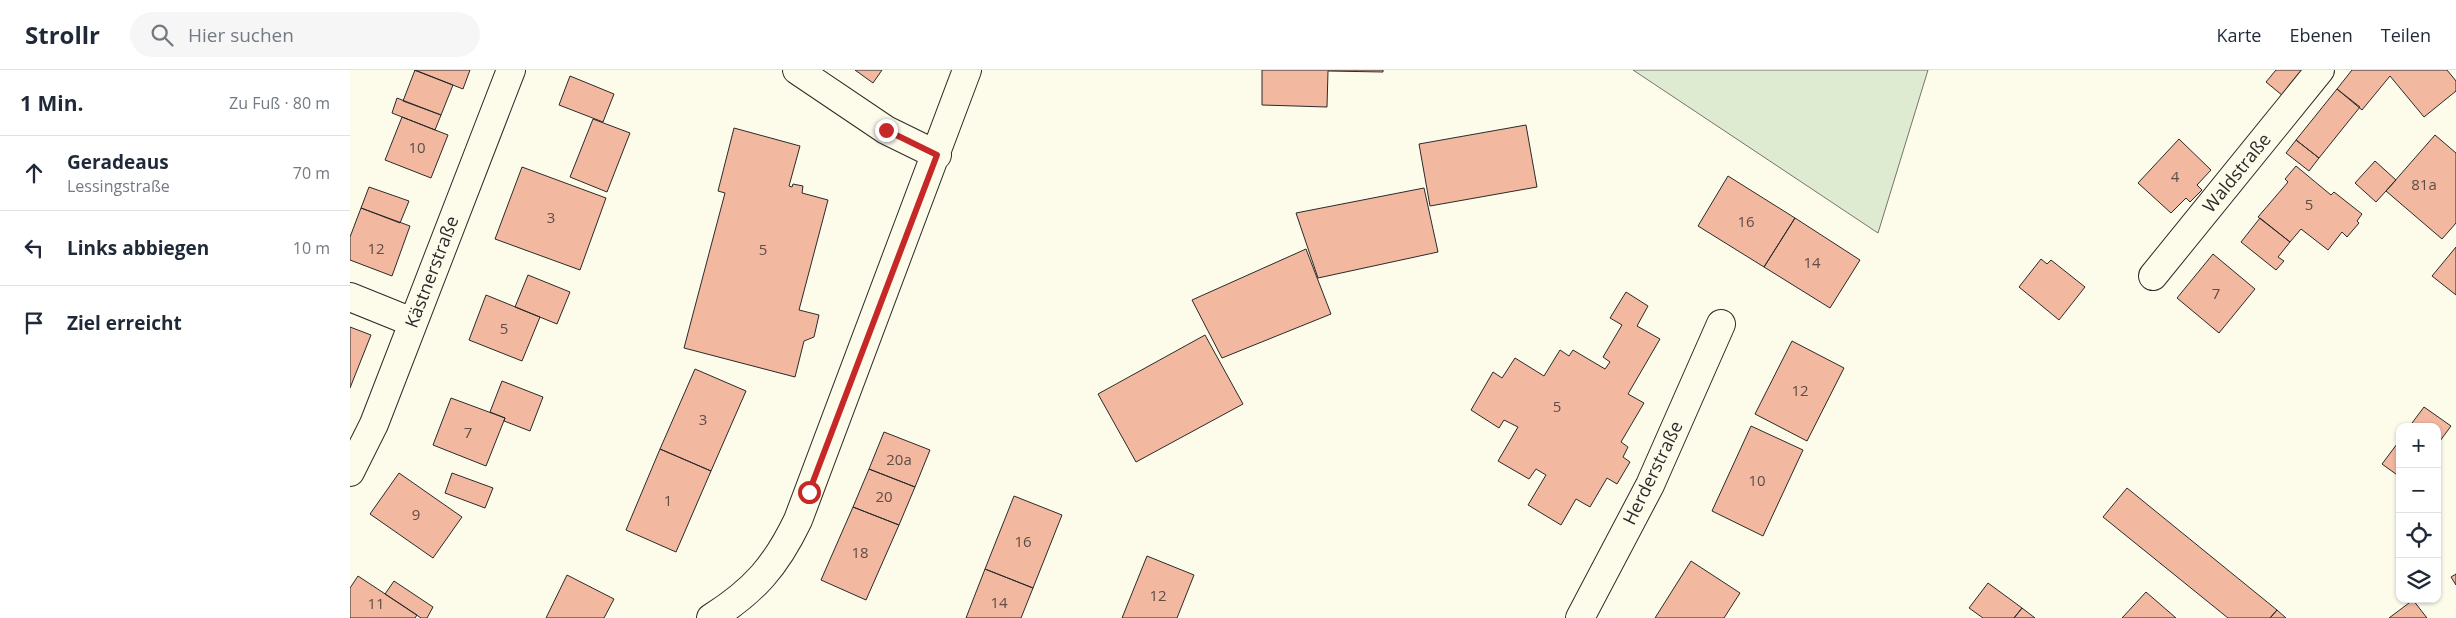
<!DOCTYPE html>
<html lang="de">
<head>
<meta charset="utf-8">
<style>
  :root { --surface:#fff; --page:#f6f6f7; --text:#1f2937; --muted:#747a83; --line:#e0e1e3 }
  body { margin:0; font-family:"Open Sans",sans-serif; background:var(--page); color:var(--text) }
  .controls { position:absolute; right:15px; bottom:15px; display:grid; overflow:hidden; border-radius:10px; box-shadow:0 1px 4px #0004 }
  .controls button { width:45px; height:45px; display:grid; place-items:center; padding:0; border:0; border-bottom:1px solid var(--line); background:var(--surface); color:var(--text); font:25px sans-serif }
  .stop { position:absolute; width:15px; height:15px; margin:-11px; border:4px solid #c62828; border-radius:50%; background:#fff }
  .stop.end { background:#c62828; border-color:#fff; box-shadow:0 1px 5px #0008 }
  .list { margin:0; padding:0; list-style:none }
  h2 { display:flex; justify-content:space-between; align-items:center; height:65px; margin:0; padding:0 20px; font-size:21px }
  h2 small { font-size:16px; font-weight:400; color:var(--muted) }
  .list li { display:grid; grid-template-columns:32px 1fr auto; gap:15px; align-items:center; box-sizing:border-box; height:75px; padding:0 20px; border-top:1px solid var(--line) }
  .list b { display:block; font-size:19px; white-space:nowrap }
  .list p { margin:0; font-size:16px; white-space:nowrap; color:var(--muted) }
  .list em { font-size:16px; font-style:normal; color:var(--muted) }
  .icon { flex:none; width:28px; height:28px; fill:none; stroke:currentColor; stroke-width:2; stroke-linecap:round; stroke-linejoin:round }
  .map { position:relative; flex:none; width:2106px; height:548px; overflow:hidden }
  header { display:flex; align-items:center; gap:30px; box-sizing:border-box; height:70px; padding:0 25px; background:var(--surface); border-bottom:1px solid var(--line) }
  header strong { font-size:24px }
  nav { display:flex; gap:28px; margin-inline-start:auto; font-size:18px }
  .search { width:350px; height:45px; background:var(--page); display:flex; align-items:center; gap:12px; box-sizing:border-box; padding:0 18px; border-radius:28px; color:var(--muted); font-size:19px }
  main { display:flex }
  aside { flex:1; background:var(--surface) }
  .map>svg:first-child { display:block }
</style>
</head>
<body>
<header>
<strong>Strollr</strong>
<div class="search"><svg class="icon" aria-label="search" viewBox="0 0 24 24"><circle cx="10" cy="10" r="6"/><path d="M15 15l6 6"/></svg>Hier suchen</div>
<nav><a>Karte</a><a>Ebenen</a><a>Teilen</a></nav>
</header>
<main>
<aside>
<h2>1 Min.<small>Zu Fuß · 80 m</small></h2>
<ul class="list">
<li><svg class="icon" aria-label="ahead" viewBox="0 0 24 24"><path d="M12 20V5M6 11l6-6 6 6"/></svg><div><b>Geradeaus</b><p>Lessingstraße</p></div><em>70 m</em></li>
<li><svg class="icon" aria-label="left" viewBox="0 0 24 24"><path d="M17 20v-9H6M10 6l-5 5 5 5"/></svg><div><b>Links abbiegen</b></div><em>10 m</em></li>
<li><svg class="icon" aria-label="arrive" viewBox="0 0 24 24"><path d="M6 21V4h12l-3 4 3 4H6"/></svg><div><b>Ziel erreicht</b></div></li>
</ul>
</aside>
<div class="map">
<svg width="2106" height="548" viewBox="0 0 2106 548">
  <rect width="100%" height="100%" fill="#fdfbea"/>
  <path fill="#deebd1" stroke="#74746e" d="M 1283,0 L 1578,0 L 1528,163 Z"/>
  <path fill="#f2b8a0" stroke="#2b2b2b" d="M 64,0 L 120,0 L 113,19 Z
    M 65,0 L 103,15 L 91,45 L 53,31 Z
    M 505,0 L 532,0 L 523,13 Z
    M 912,0 L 1033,0 L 1033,2 L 978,1 L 977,37 L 912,35 Z
    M 1926,0 L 1963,0 L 1938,30 L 1916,12 Z
    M 2002,0 L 2097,0 L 2106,11 L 2106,21 L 2074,47 L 2040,6 L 2012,40 L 1987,19 Z
    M 220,6 L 264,24 L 253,52 L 209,35 Z
    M 1987,19 L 2010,37 L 1969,88 L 1946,70 Z
    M 47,28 L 91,45 L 85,60 L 42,43 Z
    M 52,47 L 98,65 L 81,108 L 35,90 Z
    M 243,49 L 280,63 L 257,122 L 220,107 Z
    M 1176,55 L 1187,117 L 1080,136 L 1069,74 Z
    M 384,58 L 450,76 L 439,116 L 442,117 L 443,114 L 453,116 L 452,123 L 478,130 L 449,240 L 469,245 L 464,267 L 454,271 L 445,307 L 334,278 L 375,123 L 368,121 Z
    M 2085,65 L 2106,83 L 2106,153 L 2092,169 L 2036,121 Z
    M 1829,69 L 1861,100 L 1847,115 L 1852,120 L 1840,132 L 1836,128 L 1821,143 L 1788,113 Z
    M 1946,70 L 1969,88 L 1959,101 L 1936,83 Z
    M 2025,91 L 2046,110 L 2026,132 L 2005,113 Z
    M 1946,96 L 1981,125 L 1984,122 L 2012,144 L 2007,151 L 2009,153 L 1997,167 L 1992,162 L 1978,180 L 1951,159 L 1940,172 L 1908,147 L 1938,112 L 1935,109 Z
    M 172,97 L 256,128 L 230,200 L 145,169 Z
    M 1378,106 L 1445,148 L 1414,197 L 1348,156 Z
    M 19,117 L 59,131 L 50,153 L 11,138 Z
    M 1074,118 L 1088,182 L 968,208 L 946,143 Z
    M 11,138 L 60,156 L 42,206 L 0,190 L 0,167 Z
    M 1445,148 L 1510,190 L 1480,238 L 1414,197 Z
    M 1910,148 L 1940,172 L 1928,187 L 1934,191 L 1926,200 L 1891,172 Z
    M 2106,177 L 2106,225 L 2082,206 Z
    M 956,179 L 981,244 L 872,288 L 842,230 Z
    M 1863,184 L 1905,219 L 1869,263 L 1827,228 Z
    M 1691,189 L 1697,194 L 1701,190 L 1735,217 L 1709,250 L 1669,217 Z
    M 178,205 L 220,222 L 207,254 L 165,237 Z
    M 1276,222 L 1298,236 L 1287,256 L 1310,269 L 1278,324 L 1294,333 L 1271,372 L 1278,377 L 1273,387 L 1280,392 L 1267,414 L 1257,408 L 1240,437 L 1226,429 L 1211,455 L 1178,435 L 1196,405 L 1186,399 L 1179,409 L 1148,391 L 1168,357 L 1154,350 L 1149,358 L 1121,340 L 1143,302 L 1152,308 L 1165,288 L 1194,306 L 1210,280 L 1219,286 L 1223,280 L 1255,299 L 1260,292 L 1253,287 L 1272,255 L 1260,248 Z
    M 136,225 L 190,247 L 172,291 L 119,270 Z
    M 0,257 L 21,265 L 0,318 Z
    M 855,265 L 893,334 L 786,392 L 748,324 Z
    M 1442,271 L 1494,298 L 1457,371 L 1405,344 Z
    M 345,299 L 396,321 L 361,401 L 310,379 Z
    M 152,311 L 193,327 L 180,361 L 154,351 L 155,348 L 140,342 Z
    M 101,328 L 155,348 L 136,396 L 83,375 Z
    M 2074,337 L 2101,356 L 2087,375 L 2087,357 L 2059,357 Z
    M 1401,356 L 1453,380 L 1413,466 L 1362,441 Z
    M 534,362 L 580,380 L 565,417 L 519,399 Z
    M 2050,370 L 2050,407 L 2032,394 Z
    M 310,379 L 361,401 L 326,482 L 276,460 Z
    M 519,399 L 565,417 L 549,455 L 503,437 Z
    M 49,403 L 112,447 L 83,488 L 20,444 Z
    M 102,403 L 143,418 L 135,438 L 95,423 Z
    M 1777,418 L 1927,540 L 1920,548 L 1878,548 L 1753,447 Z
    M 664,426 L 712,445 L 683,518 L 635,499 Z
    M 503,437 L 549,455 L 516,530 L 471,510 Z
    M 797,486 L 844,505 L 827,548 L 772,548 Z
    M 1341,491 L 1390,523 L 1374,548 L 1305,548 Z
    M 635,499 L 683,518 L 671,548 L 616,548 Z
    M 2106,504 L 2106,515 L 2101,507 Z
    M 217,505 L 264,529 L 254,548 L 196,548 Z
    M 8,506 L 67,545 L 65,548 L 0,548 L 0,518 Z
    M 44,511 L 83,537 L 77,548 L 71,548 L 35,524 Z
    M 1638,513 L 1672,538 L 1664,548 L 1633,548 L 1619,538 Z
    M 1796,522 L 1826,548 L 1772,548 Z
    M 2063,530 L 2077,548 L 2039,548 Z
    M 1672,538 L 1685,548 L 1664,548 Z
    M 1927,540 L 1936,548 L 1920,548 Z"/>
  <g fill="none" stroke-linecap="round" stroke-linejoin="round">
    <g stroke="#2b2b2b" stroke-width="30">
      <path id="minor" d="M 447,0 L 536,60 L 587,85
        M 1803,206 L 1970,0
        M 0,227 L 62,252
        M 0,402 L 24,354 L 161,0
        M 361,548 C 404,521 426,496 448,450 L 617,0
        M 1230,548 L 1300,415 L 1371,254"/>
    </g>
    <use href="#minor" stroke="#fdfbea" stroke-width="28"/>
  </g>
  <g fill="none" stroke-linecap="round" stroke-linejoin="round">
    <path stroke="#c62828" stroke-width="6" d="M 459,422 L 587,85 L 536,60"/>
  </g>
  <g text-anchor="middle" stroke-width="4" stroke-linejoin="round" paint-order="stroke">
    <g font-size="15" fill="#5d4e48">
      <text x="67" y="83">10</text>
      <text x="1825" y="112">4</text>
      <text x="2074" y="120">81a</text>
      <text x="1959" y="140">5</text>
      <text x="201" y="153">3</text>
      <text x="1396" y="157">16</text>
      <text x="26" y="184">12</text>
      <text x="413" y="185">5</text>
      <text x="1462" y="198">14</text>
      <text x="1866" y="229">7</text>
      <text x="154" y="264">5</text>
      <text x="1450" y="326">12</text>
      <text x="1207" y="342">5</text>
      <text x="353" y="355">3</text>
      <text x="118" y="368">7</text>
      <text x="549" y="395">20a</text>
      <text x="1407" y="416">10</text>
      <text x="534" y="432">20</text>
      <text x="318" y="436">1</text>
      <text x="66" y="450">9</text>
      <text x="673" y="477">16</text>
      <text x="510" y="488">18</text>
      <text x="808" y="531">12</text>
      <text x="649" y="538">14</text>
      <text x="26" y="539">11</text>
    </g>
    <g font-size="18" fill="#2b2b2b" stroke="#fdfbea">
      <text transform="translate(1887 103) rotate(-51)" y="6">Waldstraße</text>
      <text transform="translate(82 202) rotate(-69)" y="6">Kästnerstraße</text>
      <text transform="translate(1303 403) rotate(-64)" y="6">Herderstraße</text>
    </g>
  </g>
</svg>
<div class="controls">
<button>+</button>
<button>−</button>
<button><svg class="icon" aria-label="locate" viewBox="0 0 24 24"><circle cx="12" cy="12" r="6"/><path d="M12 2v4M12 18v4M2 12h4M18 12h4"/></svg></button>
<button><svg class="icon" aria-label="layers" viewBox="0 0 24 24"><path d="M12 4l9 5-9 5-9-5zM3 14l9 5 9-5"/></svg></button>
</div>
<div class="stop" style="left:459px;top:422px"></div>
<div class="stop end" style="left:536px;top:60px"></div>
</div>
</main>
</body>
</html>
